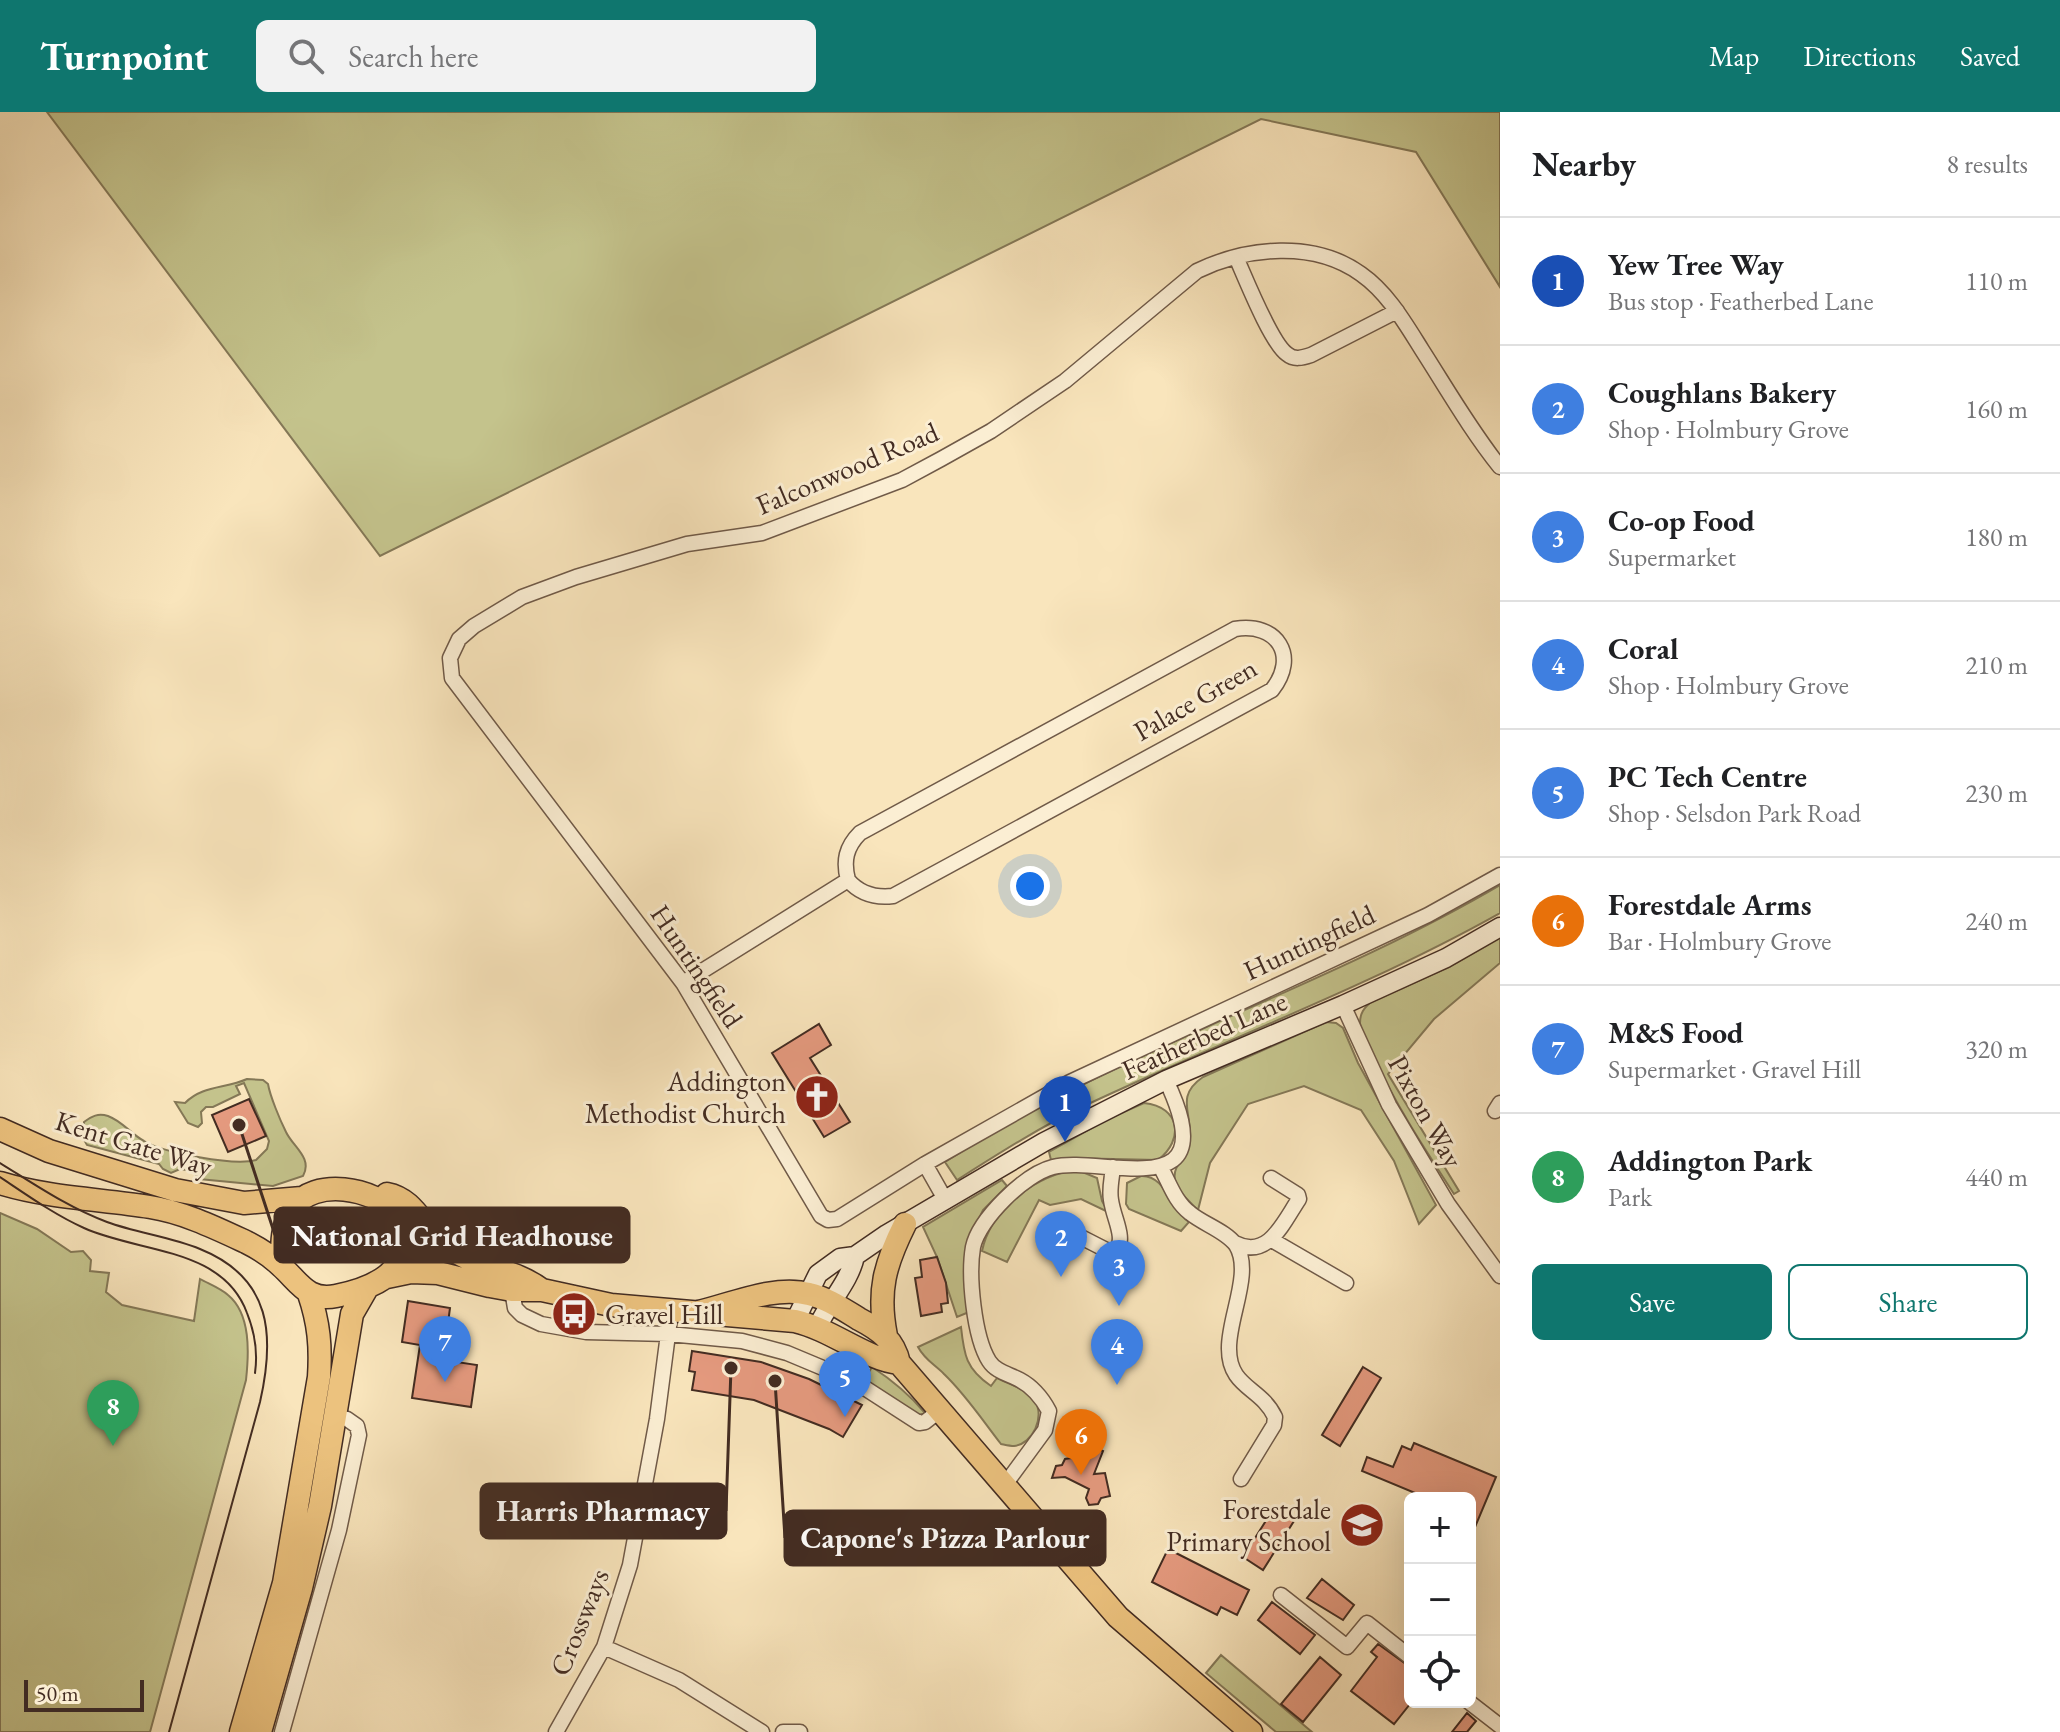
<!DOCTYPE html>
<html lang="en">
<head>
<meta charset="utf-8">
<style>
  :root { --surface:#fff; --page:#f2f2f2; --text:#202124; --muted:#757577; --line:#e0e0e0; --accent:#0f766e }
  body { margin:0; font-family:"EB Garamond",serif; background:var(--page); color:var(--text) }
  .controls { position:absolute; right:24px; bottom:24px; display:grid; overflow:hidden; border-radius:12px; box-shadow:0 8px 32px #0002 }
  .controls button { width:72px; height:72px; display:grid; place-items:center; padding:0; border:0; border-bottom:2px solid var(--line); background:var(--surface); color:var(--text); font:40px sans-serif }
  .scale { position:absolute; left:24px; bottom:20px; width:120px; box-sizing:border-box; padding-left:8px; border:4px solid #432c22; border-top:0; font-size:22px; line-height:28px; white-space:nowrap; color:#432c22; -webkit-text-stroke:6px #fbeed3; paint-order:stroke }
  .you { position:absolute; left:1030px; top:774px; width:28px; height:28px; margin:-20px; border:6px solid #fff; border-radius:50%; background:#1a73e8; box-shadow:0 0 0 12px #1a73e833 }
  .badge { display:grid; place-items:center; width:52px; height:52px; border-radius:50%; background:var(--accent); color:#fff; font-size:26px; font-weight:700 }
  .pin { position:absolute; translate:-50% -66px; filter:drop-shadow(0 2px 4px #0008) }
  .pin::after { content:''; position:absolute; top:42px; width:28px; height:24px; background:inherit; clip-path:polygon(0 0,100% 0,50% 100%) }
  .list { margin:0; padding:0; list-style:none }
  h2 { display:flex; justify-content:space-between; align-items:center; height:104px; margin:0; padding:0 32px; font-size:34px }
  h2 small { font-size:26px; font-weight:400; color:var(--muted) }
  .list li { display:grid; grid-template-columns:52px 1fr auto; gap:24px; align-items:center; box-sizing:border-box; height:128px; padding:0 32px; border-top:2px solid var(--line) }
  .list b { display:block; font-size:30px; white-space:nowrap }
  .list p { margin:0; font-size:26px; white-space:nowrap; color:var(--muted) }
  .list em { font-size:26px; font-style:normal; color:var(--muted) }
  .actions { display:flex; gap:16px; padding:24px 32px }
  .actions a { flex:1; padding:18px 0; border:2px solid var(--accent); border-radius:12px; text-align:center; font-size:28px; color:var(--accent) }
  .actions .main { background:var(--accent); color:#fff }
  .icon { flex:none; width:44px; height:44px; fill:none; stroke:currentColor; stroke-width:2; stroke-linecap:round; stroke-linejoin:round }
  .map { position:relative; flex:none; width:1500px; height:1620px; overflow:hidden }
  header { display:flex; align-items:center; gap:48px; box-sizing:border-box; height:112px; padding:0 40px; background:var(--accent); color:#fff }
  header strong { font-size:38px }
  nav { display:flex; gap:44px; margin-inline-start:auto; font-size:28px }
  .search { width:560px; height:72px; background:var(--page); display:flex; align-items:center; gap:20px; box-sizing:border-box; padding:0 28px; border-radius:12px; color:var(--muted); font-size:30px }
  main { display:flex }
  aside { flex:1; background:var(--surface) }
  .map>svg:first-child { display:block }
</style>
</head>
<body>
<header>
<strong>Turnpoint</strong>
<div class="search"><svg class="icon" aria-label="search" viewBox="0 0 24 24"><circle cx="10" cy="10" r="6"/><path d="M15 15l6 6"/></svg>Search here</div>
<nav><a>Map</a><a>Directions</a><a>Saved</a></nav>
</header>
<main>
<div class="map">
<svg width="1500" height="1620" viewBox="0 0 1500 1620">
  <rect width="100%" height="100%" fill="#f9e5bc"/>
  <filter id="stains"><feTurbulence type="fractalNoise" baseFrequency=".0025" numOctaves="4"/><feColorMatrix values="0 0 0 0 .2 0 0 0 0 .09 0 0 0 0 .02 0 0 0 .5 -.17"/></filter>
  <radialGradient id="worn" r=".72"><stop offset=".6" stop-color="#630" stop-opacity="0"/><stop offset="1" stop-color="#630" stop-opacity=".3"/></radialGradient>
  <path fill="#c4c38c" stroke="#847857" stroke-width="2" d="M 47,0 L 1500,0 L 1500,175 L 1416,40 L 1261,7 L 380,444 Z
    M 1500,773 L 1500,801 C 1366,876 1222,929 1084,994 C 1040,1015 998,1042 957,1068 L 945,1050 C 1120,937 1321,878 1500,773 Z
    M 1500,826 L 1500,851 L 1434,907 L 1388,962 L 1459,1079 L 1454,1082 C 1424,1036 1394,990 1371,940 C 1367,931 1360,921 1360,911 C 1360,901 1364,896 1371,890 L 1449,855 Z
    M 1326,910 L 1336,911 L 1343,916 L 1358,951 L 1436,1093 L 1419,1112 L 1394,1049 L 1361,998 L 1304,974 L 1248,992 L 1210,1051 L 1198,1098 C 1189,1089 1178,1080 1175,1068 C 1172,1053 1186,1047 1189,1034 C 1196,1005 1172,986 1203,965 Z
    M 247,967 L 263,968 L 268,972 C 270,984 280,1008 286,1020 C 293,1035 313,1046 303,1064 L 273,1074 L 199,1067 L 193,1059 L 180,1057 L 171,1061 L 163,1057 L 159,1052 L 87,1033 L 83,1026 L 84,1010 C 92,1004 98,1001 108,1004 C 122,1009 131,1022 144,1029 C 164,1041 234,1054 256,1048 L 267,1037 L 269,1029 L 244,971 L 236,974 L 240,982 L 213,995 L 206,995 L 201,1000 L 202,1011 L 198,1015 L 188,1011 L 175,990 L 185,991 C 203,973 225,977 247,967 Z
    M 1144,991 C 1181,995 1184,1028 1158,1048 L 1068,1046 L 1051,1048 L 1049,1040 L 1108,1007 Z
    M 1068,1059 L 1080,1059 L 1097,1066 L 1102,1089 L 1108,1100 L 1081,1087 L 1050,1093 L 1039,1088 L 1007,1150 L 982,1139 C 990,1100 1030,1068 1068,1059 Z
    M 1141,1064 C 1166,1063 1170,1097 1189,1110 L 1181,1119 L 1129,1097 L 1126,1092 L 1127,1071 Z
    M 1002,1068 L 1007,1074 L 983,1098 L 967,1132 L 969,1200 L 957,1205 L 937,1145 L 923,1115 Z
    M 0,1101 L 37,1117 L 71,1140 L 83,1139 L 91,1148 L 90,1159 L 109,1161 L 106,1180 L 122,1193 L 194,1209 L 200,1167 C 209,1172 220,1176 228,1183 C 251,1202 249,1241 246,1268 L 150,1620 L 0,1620 Z
    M 961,1215 C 964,1243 966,1257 991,1274 L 997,1266 C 1009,1272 1027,1277 1035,1289 C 1045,1305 1033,1332 1014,1334 C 1010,1334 1006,1333 1001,1332 C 983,1309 966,1283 944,1262 C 934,1252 925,1248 918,1235 Z
    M 872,1255 C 892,1268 909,1282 925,1301 L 919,1303 L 864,1268 Z
    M 1221,1543 L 1312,1620 L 1276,1620 L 1206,1561 Z"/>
  <path fill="#e59a7f" stroke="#432c22" stroke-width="2" d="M 819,912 L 831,933 L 810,946 L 850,1010 L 824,1025 L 772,941 Z
    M 249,987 L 266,1024 L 228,1040 L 212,1003 Z
    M 937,1145 L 946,1171 L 948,1191 L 941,1192 L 942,1200 L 921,1204 L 915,1166 L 922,1165 L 920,1148 Z
    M 408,1189 L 450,1196 L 443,1248 L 477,1253 L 471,1295 L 412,1286 L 420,1233 L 402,1230 Z
    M 692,1239 L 761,1250 L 809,1267 L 862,1293 L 843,1325 L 829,1317 L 754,1288 L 692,1278 L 695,1260 L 689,1259 Z
    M 1363,1255 L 1381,1266 L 1340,1334 L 1322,1323 Z
    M 1084,1331 L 1103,1339 L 1094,1362 L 1105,1361 L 1110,1384 L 1101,1386 L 1098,1392 L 1089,1393 L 1086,1386 L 1089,1377 L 1065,1365 L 1052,1366 L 1056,1354 L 1062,1353 L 1065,1347 L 1071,1346 L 1074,1340 L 1081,1340 Z
    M 1414,1331 L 1496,1365 L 1470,1427 L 1470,1386 L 1427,1386 L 1362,1359 L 1367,1345 L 1393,1355 L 1402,1334 L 1411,1338 Z
    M 1274,1396 L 1294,1409 L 1263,1458 L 1243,1445 Z
    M 1168,1437 L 1249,1478 L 1237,1503 L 1221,1495 L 1217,1503 L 1152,1470 Z
    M 1322,1467 L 1354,1493 L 1343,1508 L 1307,1486 Z
    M 1272,1490 L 1315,1523 L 1300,1542 L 1258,1508 Z
    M 1378,1532 L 1410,1555 L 1410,1592 L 1394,1612 L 1351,1579 L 1377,1545 L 1371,1540 Z
    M 1320,1545 L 1341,1563 L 1303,1610 L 1281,1592 Z
    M 1467,1601 L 1476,1609 L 1467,1620 L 1452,1620 Z"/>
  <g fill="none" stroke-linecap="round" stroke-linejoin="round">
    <g stroke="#705a48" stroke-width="17">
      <path id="street" d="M 1236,145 C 1245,165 1271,231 1287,242 C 1294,248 1302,246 1311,243 L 1397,199
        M 1500,355 C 1471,319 1447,277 1422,238 C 1405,211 1388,181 1361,162 C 1314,128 1247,135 1197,159 L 1065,269 L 991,319 L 941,347 L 902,368 L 762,421 L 687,432 L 576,465 L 522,485 L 474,514 L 459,527 L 450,546 L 452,566 L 683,871 L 821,1104 L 828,1108 L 837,1107 L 925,1052 L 1070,970 L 1428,803 L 1500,763
        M 683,871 L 848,768 C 843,749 846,735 860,721 L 1235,517 C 1277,510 1299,544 1272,578 L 893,784 C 876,786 860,782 848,768
        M 1343,893 L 1389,993 L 1448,1092 L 1500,1164
        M 1495,999 L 1500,991
        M 925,1052 L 946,1089
        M 1160,1054 C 1169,1070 1175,1090 1190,1101 C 1203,1112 1226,1119 1236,1133 C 1253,1160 1228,1206 1229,1237 C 1229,1276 1261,1275 1275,1305 L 1274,1313 L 1241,1367
        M 1113,1055 C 1112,1066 1109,1077 1111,1088 C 1114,1109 1126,1123 1116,1143
        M 1071,1120 L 1118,1144
        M 1272,1128 L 1346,1171
        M 1235,1131 C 1268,1148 1283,1111 1299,1087 L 1298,1083 L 1271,1066
        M 512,1178 L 515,1196 L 522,1203 L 541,1212 L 586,1220 L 669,1222 L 742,1229 L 787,1241 L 854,1269 L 919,1311 L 925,1310 L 939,1299
        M 1004,1374 L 1045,1318 L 1049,1299 C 1042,1286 1033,1275 1020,1268 C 1009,1262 996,1260 989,1249 C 974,1225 968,1164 973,1135 C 979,1107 1025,1062 1053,1055 C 1085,1047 1148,1067 1173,1048 C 1195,1031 1175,987 1166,968
        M 1281,1483 L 1347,1535 L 1367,1511 L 1410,1545
        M 604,1535 L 679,1568 L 762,1620
        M 1469,1590 L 1500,1614
        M 282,1620 L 339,1418 L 359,1323 L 357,1314 L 347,1307 L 335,1305
        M 556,1620 L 604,1535 L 630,1453 L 657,1307 L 671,1199
        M 783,1620 L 800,1620"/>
    </g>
    <g stroke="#432c22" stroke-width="21">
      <path id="secondary" d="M 795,1209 L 818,1162 L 840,1146 L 855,1144 L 887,1122 L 1044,1030 L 1166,968 L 1343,893 L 1446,846 L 1500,815
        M 818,1214 C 829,1190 850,1169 855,1144"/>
    </g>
    <g stroke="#432c22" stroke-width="25">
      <path id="primary" d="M 0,1017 L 49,1039 L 175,1078 L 244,1091 L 302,1086
        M 0,1071 C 49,1086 99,1087 150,1095 C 183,1100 216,1116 246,1130 C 258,1136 272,1145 281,1154 C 299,1170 308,1190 336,1184 C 366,1178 404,1165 405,1129 C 406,1120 402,1108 396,1101 C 374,1076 314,1065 293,1096 C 281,1114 282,1134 282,1154
        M 387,1082 C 414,1087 422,1114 442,1130 C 472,1156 511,1155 542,1178
        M 387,1165 L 411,1160 L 438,1161 L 490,1174 L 512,1178 L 542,1178 L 611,1193 L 795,1209 C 833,1218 865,1247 899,1251
        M 699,1200 C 732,1192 775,1173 809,1182 C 827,1186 844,1198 859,1207 C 880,1218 894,1228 899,1251 L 1118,1505 L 1251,1620
        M 886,1224 C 877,1179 885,1152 905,1112
        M 241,1620 L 284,1471 L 319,1265 C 321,1235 319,1211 309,1182
        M 260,1620 L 301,1476 L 320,1394 L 352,1202 L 367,1176"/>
    </g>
    <use href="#street" stroke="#fbeed3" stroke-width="14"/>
    <use href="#secondary" stroke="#fbeed3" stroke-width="18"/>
    <use href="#primary" stroke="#ecc27e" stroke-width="22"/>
    <path stroke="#432c22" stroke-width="2" d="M 0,1051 C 34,1072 69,1096 107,1110 C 137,1121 171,1125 200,1137 C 272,1166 275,1224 260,1290 L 169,1620
      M 0,1065 C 27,1083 55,1103 84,1116 C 139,1141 223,1135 247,1201 C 255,1221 258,1240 255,1261"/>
  </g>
  <defs>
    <g id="church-disc" transform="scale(2.3)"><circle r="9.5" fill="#8f2418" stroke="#fbeed3"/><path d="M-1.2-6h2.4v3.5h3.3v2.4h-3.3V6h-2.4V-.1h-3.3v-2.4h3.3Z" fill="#fff"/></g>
    <g id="bus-disc" transform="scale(2.3)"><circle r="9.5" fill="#8f2418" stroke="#fbeed3"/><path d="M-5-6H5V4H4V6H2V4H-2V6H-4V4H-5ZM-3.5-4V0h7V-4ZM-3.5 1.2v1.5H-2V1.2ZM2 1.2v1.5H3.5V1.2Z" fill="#fff"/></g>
    <g id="school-disc" transform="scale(2.3)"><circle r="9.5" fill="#8f2418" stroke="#fbeed3"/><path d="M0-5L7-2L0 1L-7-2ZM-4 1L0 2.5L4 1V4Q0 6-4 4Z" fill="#fff"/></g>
  </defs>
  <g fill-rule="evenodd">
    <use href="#church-disc" x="817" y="985"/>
    <use href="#bus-disc" x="574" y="1202"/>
    <use href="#school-disc" x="1362" y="1413"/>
  </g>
  <g text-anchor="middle" stroke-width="6" stroke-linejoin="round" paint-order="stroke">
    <g font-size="28" fill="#432c22" stroke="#fbeed3">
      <text transform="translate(847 356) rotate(-23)" y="10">Falconwood Road</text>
      <text transform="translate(1195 587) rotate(-30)" y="10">Palace Green</text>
      <text transform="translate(1309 830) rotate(-25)" y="10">Huntingfield</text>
      <text transform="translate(697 854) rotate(56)" y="10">Huntingfield</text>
      <text transform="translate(1204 923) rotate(-24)" y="10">Featherbed Lane</text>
      <text transform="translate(1426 999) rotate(61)" y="10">Pixton Way</text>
      <text transform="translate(134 1031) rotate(17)" y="10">Kent Gate Way</text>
      <text transform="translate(579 1510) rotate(-68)" y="10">Crossways</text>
    </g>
    <g font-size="28" fill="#432c22" stroke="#fbeed3" text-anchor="end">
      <text x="786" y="979">Addington<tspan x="786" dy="32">Methodist Church</tspan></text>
      <text x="605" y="1212" text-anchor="start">Gravel Hill</text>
      <text x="1331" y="1407">Forestdale<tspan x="1331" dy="32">Primary School</tspan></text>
    </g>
  </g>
  <path fill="none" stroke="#432c22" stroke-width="3" d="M239 1013L275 1123M731 1256L726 1399M775 1269L785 1426"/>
  <g fill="#432c22" stroke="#fbeed3" stroke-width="3">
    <circle cx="239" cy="1013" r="8"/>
    <circle cx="731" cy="1256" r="8"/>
    <circle cx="775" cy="1269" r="8"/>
  </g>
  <g fill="#432c22" stroke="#432c22" stroke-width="3">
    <rect x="275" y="1096" width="354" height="54" rx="8"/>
    <rect x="481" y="1372" width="245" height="54" rx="8"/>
    <rect x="785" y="1399" width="320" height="54" rx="8"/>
  </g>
  <g font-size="30" text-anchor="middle" font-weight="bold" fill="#fff">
    <text x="452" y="1134">National Grid Headhouse</text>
    <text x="603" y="1409">Harris Pharmacy</text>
    <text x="945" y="1436">Capone's Pizza Parlour</text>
  </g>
  <rect width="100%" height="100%" filter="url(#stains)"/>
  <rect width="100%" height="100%" fill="url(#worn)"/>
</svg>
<div class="controls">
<button>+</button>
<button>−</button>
<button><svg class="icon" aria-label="locate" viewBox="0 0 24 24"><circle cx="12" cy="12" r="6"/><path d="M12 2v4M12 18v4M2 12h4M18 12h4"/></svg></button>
</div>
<div class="scale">50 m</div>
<div class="you"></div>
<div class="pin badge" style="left:1065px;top:1030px;background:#1a4fb4">1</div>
<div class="pin badge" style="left:1061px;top:1165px;background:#3f7fe0">2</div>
<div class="pin badge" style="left:1119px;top:1194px;background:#3f7fe0">3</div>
<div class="pin badge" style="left:1117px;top:1273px;background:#3f7fe0">4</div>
<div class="pin badge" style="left:845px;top:1305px;background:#3f7fe0">5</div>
<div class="pin badge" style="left:1081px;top:1363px;background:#e8710a">6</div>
<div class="pin badge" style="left:445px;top:1270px;background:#3f7fe0">7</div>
<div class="pin badge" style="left:113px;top:1334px;background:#2e9e5b">8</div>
</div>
<aside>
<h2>Nearby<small>8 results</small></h2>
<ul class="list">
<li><span class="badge" style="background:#1a4fb4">1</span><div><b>Yew Tree Way</b><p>Bus stop · Featherbed Lane</p></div><em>110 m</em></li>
<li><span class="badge" style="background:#3f7fe0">2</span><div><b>Coughlans Bakery</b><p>Shop · Holmbury Grove</p></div><em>160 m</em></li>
<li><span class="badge" style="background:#3f7fe0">3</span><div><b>Co-op Food</b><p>Supermarket</p></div><em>180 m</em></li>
<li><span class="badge" style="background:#3f7fe0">4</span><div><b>Coral</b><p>Shop · Holmbury Grove</p></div><em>210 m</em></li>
<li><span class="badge" style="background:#3f7fe0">5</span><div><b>PC Tech Centre</b><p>Shop · Selsdon Park Road</p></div><em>230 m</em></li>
<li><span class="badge" style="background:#e8710a">6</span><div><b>Forestdale Arms</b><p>Bar · Holmbury Grove</p></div><em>240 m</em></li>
<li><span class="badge" style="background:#3f7fe0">7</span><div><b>M&amp;S Food</b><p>Supermarket · Gravel Hill</p></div><em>320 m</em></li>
<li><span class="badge" style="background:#2e9e5b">8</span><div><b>Addington Park</b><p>Park</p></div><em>440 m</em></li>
</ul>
<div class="actions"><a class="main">Save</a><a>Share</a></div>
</aside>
</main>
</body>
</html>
